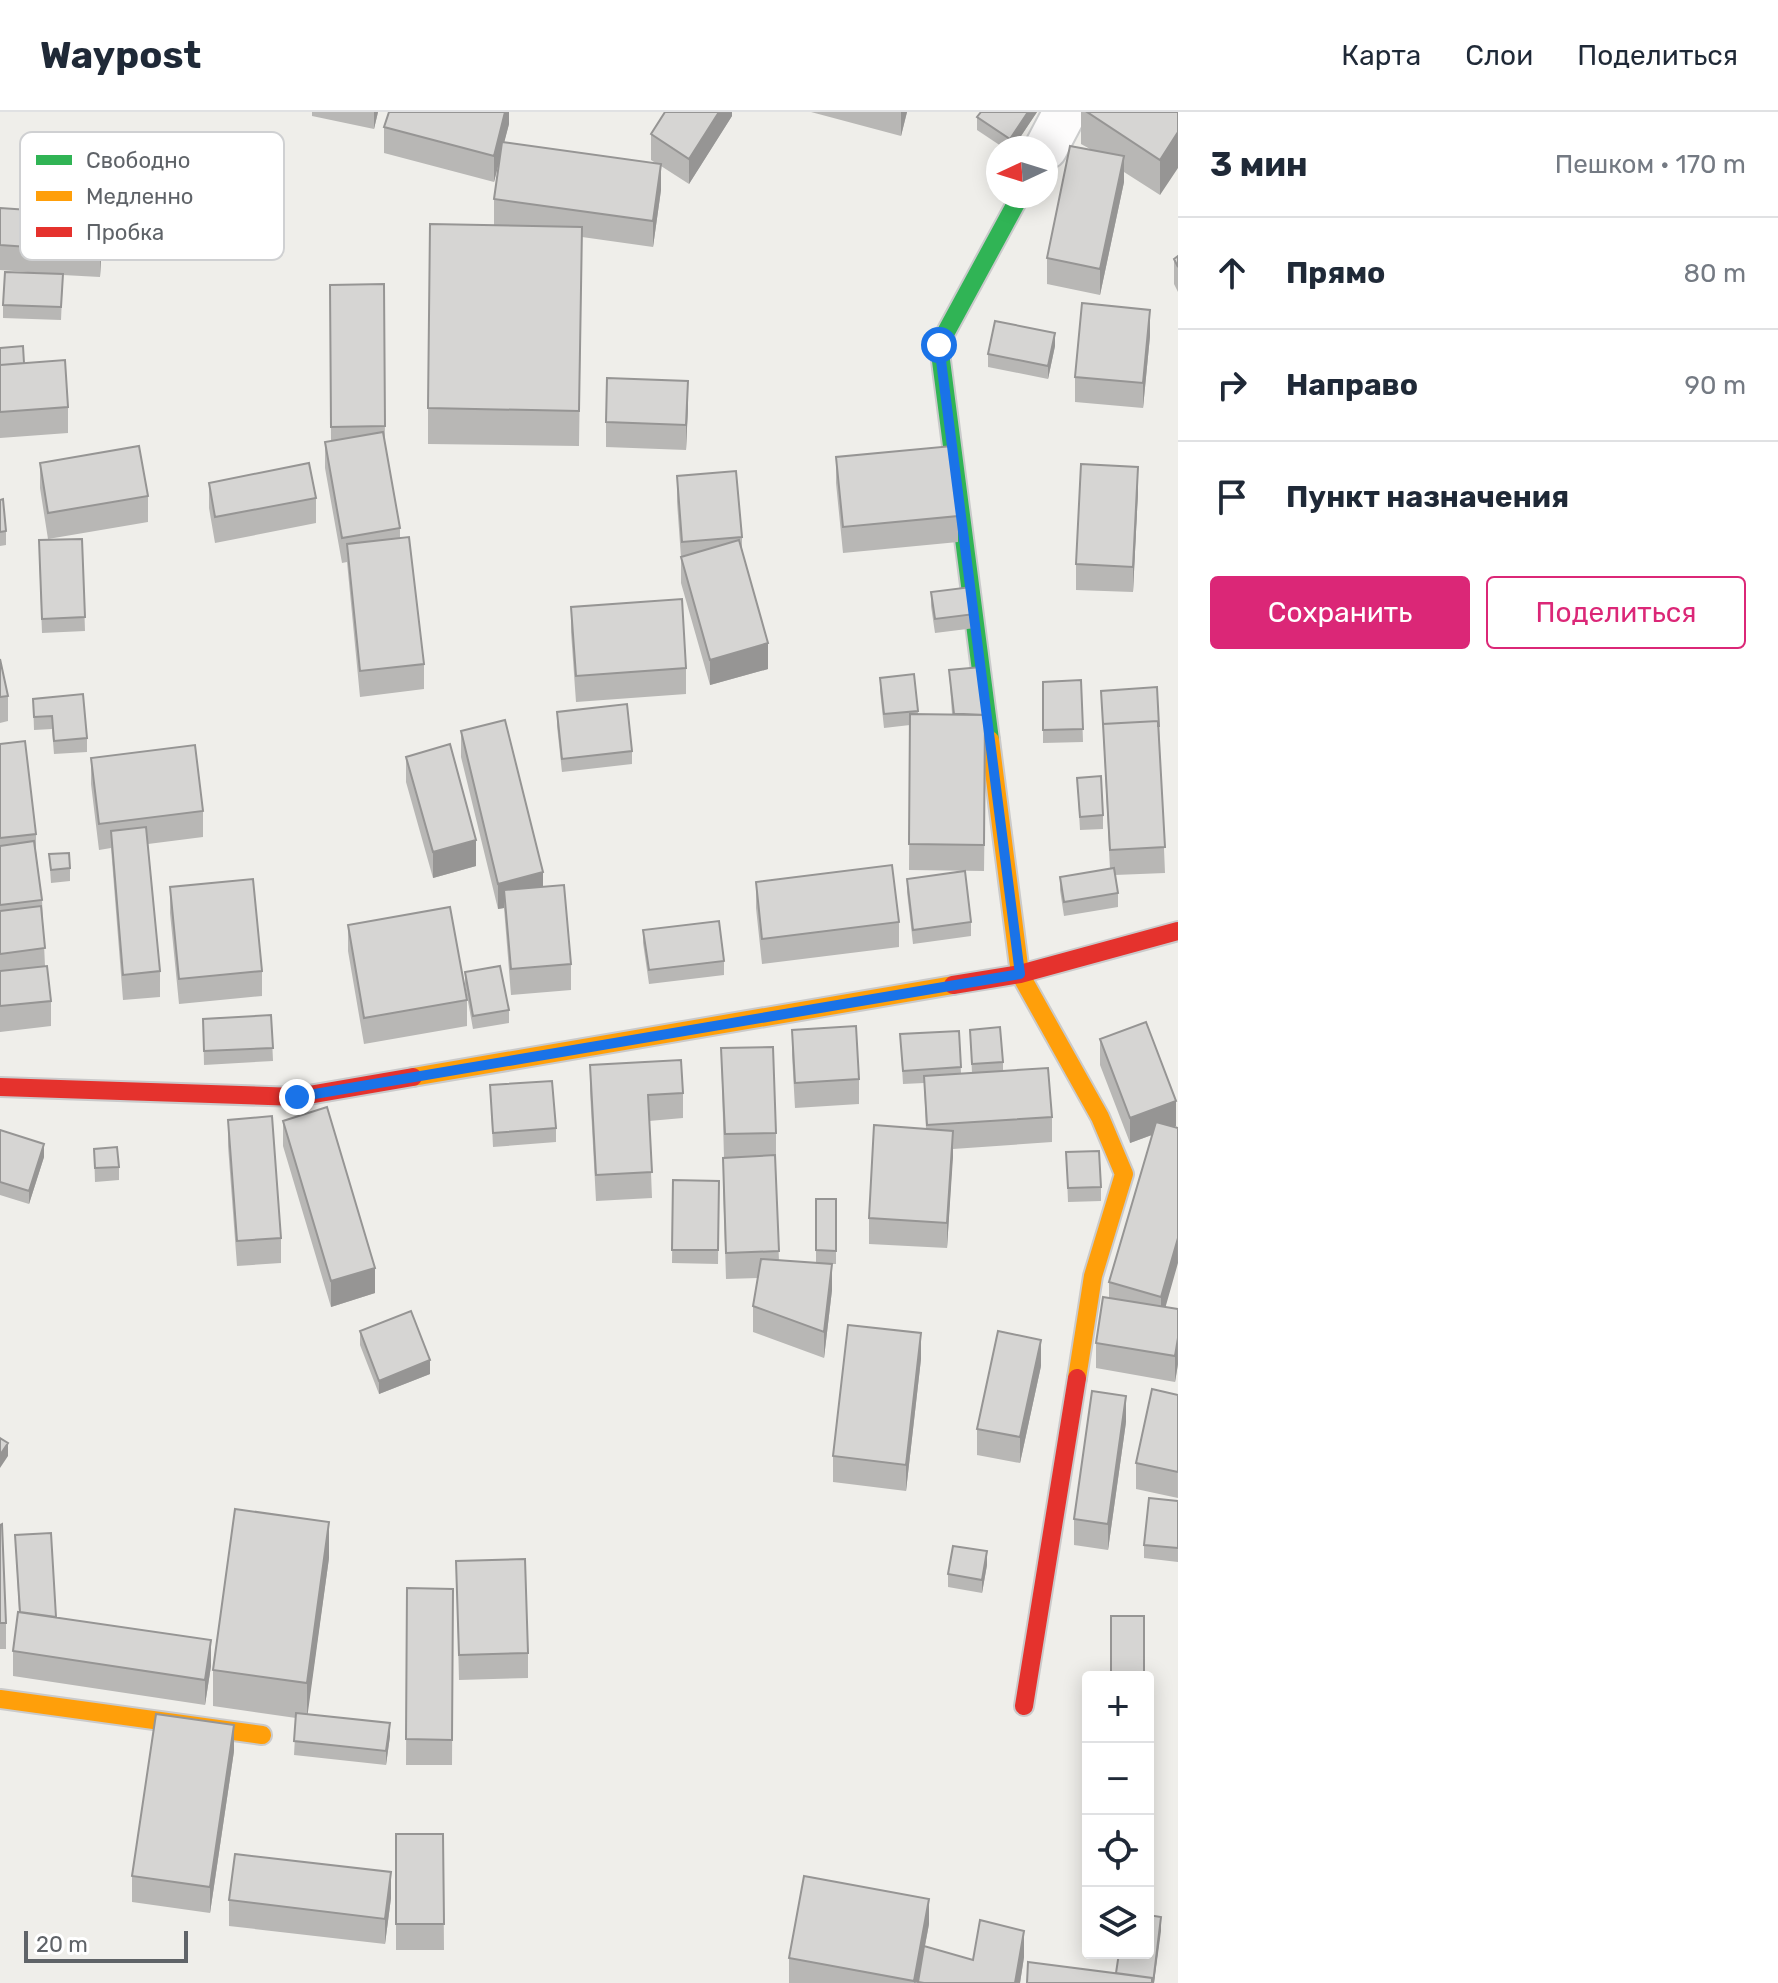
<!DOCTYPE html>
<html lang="ru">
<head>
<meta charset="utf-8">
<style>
  :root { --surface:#fff; --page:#f2f2f3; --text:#1f2937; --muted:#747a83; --line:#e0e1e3; --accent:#db2777 }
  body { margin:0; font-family:Rubik,sans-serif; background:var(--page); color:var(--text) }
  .controls { position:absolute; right:24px; bottom:24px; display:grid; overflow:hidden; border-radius:8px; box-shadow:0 4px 20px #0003 }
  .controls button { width:72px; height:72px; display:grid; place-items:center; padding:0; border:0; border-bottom:2px solid var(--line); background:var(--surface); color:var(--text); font:40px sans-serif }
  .compass { position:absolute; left:986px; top:24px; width:72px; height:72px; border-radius:50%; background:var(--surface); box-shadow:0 4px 20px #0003; rotate:266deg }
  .scale { position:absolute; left:24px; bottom:20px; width:164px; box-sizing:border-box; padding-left:8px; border:4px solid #5f6368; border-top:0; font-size:22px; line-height:28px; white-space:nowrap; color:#5f6368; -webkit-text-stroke:6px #fff; paint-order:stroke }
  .stop { position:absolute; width:24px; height:24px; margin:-18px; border:6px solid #1a73e8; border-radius:50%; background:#fff }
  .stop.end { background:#1a73e8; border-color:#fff; box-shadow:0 2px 8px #0008 }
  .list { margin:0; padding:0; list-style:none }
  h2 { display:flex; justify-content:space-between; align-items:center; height:104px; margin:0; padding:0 32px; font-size:34px }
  h2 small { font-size:26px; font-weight:400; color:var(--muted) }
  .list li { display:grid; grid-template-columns:52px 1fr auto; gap:24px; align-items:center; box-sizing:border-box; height:112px; padding:0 32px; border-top:2px solid var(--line) }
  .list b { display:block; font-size:30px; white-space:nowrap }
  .list em { font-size:26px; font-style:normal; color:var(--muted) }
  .actions { display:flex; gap:16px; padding:24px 32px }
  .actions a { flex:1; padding:18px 0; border:2px solid var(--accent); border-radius:8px; text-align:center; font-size:28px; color:var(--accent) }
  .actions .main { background:var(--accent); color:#fff }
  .icon { flex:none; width:44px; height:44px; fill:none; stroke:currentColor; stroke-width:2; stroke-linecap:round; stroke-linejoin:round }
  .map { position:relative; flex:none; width:1178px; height:1871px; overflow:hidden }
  header { display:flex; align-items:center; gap:48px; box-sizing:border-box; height:112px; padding:0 40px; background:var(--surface); border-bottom:2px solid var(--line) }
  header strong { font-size:38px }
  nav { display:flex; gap:44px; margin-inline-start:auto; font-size:28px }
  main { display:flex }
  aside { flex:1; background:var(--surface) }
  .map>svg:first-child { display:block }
</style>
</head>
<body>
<header>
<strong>Waypost</strong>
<nav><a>Карта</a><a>Слои</a><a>Поделиться</a></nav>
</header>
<main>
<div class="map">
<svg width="1178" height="1871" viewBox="0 0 1178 1871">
  <rect width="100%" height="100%" fill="#efeeea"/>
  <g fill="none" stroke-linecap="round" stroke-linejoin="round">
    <g stroke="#cbcccc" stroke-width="46">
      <path id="street" d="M 1046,36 L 1065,0"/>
    </g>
    <g stroke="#cacacb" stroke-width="22">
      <path id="fast" d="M 990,628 L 939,233 L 1020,84"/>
    </g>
    <g stroke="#cacacb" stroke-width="22">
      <path id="slow" d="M 990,628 L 1020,862 L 1100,1005 L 1124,1062 L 1093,1164 L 1077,1266
        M 413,965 L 953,873
        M 0,1587 L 262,1623"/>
    </g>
    <g stroke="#cacacb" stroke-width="22">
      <path id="jam" d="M 953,873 L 1020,862 L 1178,819
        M 0,975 L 297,985 L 413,965
        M 1024,1594 L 1077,1266"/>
    </g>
    <use href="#street" stroke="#fdfcfc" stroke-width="42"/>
    <use href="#fast" stroke="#30b455" stroke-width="18"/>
    <use href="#slow" stroke="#ff9f0a" stroke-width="18"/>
    <use href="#jam" stroke="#e5322d" stroke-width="18"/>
  </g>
  <path fill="#b8b7b5" d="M 312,0 L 378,0 L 374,17 L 312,4 Z
    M 509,0 L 509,12 L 504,30 L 657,52 L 651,48 L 651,22 L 732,0 L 732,4 L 689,72 L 661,54 L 661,78 L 653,135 L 582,125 L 579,334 L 428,332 L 428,296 L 499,113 L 494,113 L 494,87 L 499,49 L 494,70 L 384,41 L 384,15 Z
    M 811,0 L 907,0 L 901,24 Z
    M 1037,0 L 1013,36 L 1004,36 L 977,18 L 977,5 Z
    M 1081,0 L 1178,0 L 1160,83 L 1124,60 L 1124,70 L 1100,183 L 1047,172 L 1047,146 L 1090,37 L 1081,32 Z
    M 0,96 L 102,128 L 100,165 L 63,163 L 61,208 L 3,206 L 3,193 L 55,162 L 0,158 Z
    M 1178,144 L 1178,180 L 1174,172 L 1174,147 Z
    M 384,172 L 385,334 L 400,416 L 400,426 L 424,552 L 424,577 L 360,585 L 347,450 L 342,451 L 325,356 L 325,330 L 331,329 L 330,173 Z
    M 1150,224 L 1143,296 L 1075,290 L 1075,265 Z
    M 1055,234 L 1048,267 L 988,255 L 988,242 Z
    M 0,236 L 24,251 L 68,295 L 68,321 L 0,326 Z
    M 688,294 L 686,338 L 606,335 L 606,310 Z
    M 836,345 L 958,404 L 958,430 L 843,441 L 836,371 Z
    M 40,351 L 148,384 L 148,410 L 48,427 L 40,376 Z
    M 677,364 L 742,425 L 742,437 L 768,557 L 710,573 L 681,471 L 681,445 L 677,390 Z
    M 209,371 L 316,386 L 316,411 L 215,431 L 209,396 Z
    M 1138,380 L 1133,480 L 1076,478 L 1076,452 Z
    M 0,388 L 6,419 L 6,433 L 0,434 Z
    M 82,427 L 85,519 L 42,521 L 39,441 Z
    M 931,480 L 975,502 L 975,516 L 935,521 L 931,494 Z
    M 571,495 L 686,556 L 686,582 L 576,590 L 571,520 Z
    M 0,547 L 8,584 L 8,609 L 0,611 Z
    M 949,558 L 986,604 L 984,759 L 909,758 L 910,613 L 884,616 L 880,579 L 880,566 L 914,562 L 918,602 L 952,602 Z
    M 1081,568 L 1083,630 L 1043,631 L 1043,570 Z
    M 1101,579 L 1159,614 L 1165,761 L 1115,763 L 1118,781 L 1118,795 L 1064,804 L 1060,778 L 1060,765 L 1110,757 Z
    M 33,587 L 87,626 L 87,640 L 54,642 L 52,617 L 34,618 Z
    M 557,600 L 632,639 L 632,652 L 562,660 L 557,614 Z
    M 461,619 L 543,775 L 571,852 L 571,878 L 511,883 L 504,796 L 498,797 L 461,645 Z
    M 0,632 L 36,722 L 36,739 L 42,788 L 45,854 L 51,889 L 51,914 L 0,920 Z
    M 406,645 L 476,754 L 433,766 L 406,670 Z
    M 91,646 L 203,699 L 203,725 L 148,732 L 160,859 L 160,885 L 123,888 L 111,736 L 99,738 L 91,672 Z
    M 1077,666 L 1103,703 L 1103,717 L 1080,718 Z
    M 49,742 L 70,756 L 70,769 L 51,771 Z
    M 907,767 L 971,810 L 971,824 L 913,832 L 907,780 Z
    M 756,770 L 899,810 L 899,835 L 762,852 L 756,796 Z
    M 170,775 L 262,859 L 262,884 L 179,892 L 170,801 Z
    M 348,813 L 467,888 L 467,914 L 364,932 L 348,839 Z
    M 643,818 L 724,849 L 724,863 L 649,872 L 643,831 Z
    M 465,860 L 509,898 L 509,911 L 473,917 L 465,873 Z
    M 271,903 L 273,949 L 204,953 L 203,907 Z
    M 792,918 L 859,967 L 859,992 L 795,996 L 792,943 Z
    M 970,918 L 1003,950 L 1003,959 L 1052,1005 L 1052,1030 L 953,1037 L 947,1136 L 869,1132 L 869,1106 L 926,1017 L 924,971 L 903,972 L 900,922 L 959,919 L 961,961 L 972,961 Z
    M 1100,927 L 1176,1014 L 1174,1015 L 1165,1195 L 1178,1197 L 1178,1252 L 1175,1270 L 1096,1256 L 1096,1231 L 1109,1186 L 1109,1170 L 1152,1023 L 1130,1031 L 1100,953 Z
    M 721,936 L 776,1021 L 776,1047 L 775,1047 L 779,1149 L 816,1151 L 816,1087 L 836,1087 L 836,1152 L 832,1152 L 832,1178 L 824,1246 L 753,1220 L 753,1194 L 758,1166 L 726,1167 L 723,1071 L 723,1046 L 724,1046 Z
    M 590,953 L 683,981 L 683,1006 L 649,1009 L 652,1086 L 596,1089 L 590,979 Z
    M 490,973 L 556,1016 L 556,1030 L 493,1035 Z
    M 228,1008 L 281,1126 L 281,1151 L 237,1154 L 228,1034 Z
    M 283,1009 L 375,1181 L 331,1195 L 283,1034 Z
    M 0,1018 L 44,1045 L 29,1092 L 0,1083 Z
    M 94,1037 L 119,1055 L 119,1068 L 95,1070 Z
    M 1066,1040 L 1101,1075 L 1101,1089 L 1068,1090 Z
    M 673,1068 L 719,1069 L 718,1152 L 672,1151 Z
    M 360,1219 L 430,1262 L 379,1282 L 360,1233 Z
    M 921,1247 L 906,1379 L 833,1370 L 833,1344 Z
    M 1041,1254 L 1020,1351 L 977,1343 L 977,1317 Z
    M 1178,1283 L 1178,1386 L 1136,1377 L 1136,1351 Z
    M 1126,1310 L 1108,1438 L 1074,1433 L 1074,1407 Z
    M 1178,1389 L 1178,1450 L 1144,1446 L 1144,1433 Z
    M 0,1413 L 6,1511 L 6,1537 L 0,1537 Z
    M 15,1423 L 56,1505 L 211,1554 L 205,1593 L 13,1564 L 13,1539 L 19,1500 Z
    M 329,1446 L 307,1602 L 390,1624 L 386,1653 L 294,1643 L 296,1606 L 213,1594 L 213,1558 Z
    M 456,1449 L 528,1541 L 528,1566 L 459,1568 Z
    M 987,1453 L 982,1481 L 948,1475 L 948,1462 Z
    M 407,1476 L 453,1477 L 452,1653 L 406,1653 Z
    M 234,1639 L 210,1801 L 132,1790 L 132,1764 Z
    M 396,1722 L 443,1722 L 444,1838 L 396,1838 Z
    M 391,1786 L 385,1832 L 229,1814 L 229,1788 Z
    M 929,1812 L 925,1834 L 973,1848 L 1024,1845 L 1020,1871 L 789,1871 L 789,1846 Z"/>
  <path fill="#969594" d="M 374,0 L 378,0 L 374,17 Z
    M 505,0 L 509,0 L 509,12 L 494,70 L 494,44 Z
    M 719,0 L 732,0 L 732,4 L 689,72 L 689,47 Z
    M 901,0 L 907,0 L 901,24 Z
    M 1028,0 L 1037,0 L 1013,36 L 1010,36 L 1010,27 Z
    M 1178,20 L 1178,56 L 1160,83 L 1160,48 Z
    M 1124,44 L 1124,70 L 1100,183 L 1100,157 Z
    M 661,52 L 661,78 L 653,135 L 653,109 Z
    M 102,103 L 102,128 L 100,165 L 100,140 Z
    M 1150,198 L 1150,224 L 1143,296 L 1143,271 Z
    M 1055,221 L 1055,234 L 1048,267 L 1048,254 Z
    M 688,269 L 688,294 L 686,338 L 686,313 Z
    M 1138,355 L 1138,380 L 1133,480 L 1133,455 Z
    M 768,531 L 768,557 L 710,573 L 710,548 Z
    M 476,728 L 476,754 L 433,766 L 433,740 Z
    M 543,760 L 543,786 L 504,778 L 504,796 L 498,797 L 498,772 Z
    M 1176,989 L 1176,1014 L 1130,1031 L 1130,1006 Z
    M 953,1019 L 953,1045 L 947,1136 L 947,1111 Z
    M 44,1032 L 44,1045 L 29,1092 L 29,1079 Z
    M 1178,1126 L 1178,1151 L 1161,1211 L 1161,1185 Z
    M 832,1152 L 832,1178 L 824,1246 L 824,1220 Z
    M 375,1156 L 375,1181 L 331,1195 L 331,1169 Z
    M 921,1221 L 921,1247 L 906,1379 L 906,1353 Z
    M 1178,1226 L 1178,1252 L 1175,1270 L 1175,1244 Z
    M 1041,1228 L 1041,1254 L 1020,1351 L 1020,1325 Z
    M 430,1248 L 430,1262 L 379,1282 L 379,1269 Z
    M 1126,1284 L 1126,1310 L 1108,1438 L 1108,1412 Z
    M 8,1331 L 8,1344 L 0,1356 L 0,1343 Z
    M 329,1410 L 329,1446 L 307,1607 L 307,1571 Z
    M 987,1439 L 987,1453 L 982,1481 L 982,1468 Z
    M 211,1528 L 211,1554 L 205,1593 L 205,1568 Z
    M 390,1611 L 390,1624 L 386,1653 L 386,1639 Z
    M 234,1613 L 234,1639 L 210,1801 L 210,1775 Z
    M 391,1760 L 391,1786 L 385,1832 L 385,1807 Z
    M 929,1787 L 929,1812 L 918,1870 L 914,1871 Z
    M 1161,1805 L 1161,1819 L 1154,1871 L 1153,1871 Z
    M 1024,1819 L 1024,1845 L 1020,1871 L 1015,1871 Z"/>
  <path fill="#d6d5d3" stroke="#969594" stroke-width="2" d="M 389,0 L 505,0 L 494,44 L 384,15 Z
    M 665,0 L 719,0 L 689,47 L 651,22 Z
    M 981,0 L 1028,0 L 1010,27 L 977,5 Z
    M 1087,0 L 1178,0 L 1178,20 L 1160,48 Z
    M 502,30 L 661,52 L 653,109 L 494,87 Z
    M 1070,34 L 1124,44 L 1100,157 L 1047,146 Z
    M 0,96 L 102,103 L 100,140 L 0,133 Z
    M 430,112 L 582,115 L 579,299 L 428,296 Z
    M 1178,144 L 1178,155 L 1174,147 Z
    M 5,160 L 63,162 L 61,195 L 3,193 Z
    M 384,172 L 385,314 L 331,315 L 330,173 Z
    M 1082,191 L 1150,198 L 1143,271 L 1075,265 Z
    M 995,209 L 1055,221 L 1048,254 L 988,242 Z
    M 23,234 L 24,251 L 0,253 L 0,236 Z
    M 65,248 L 68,295 L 0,300 L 0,253 Z
    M 607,266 L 688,269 L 686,313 L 606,310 Z
    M 383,320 L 400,416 L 342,426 L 325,330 Z
    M 139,334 L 148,384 L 48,401 L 40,351 Z
    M 952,334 L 958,404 L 843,415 L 836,345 Z
    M 309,351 L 316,386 L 215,405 L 209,371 Z
    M 1081,352 L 1138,355 L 1133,455 L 1076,452 Z
    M 736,359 L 742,425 L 682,430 L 677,364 Z
    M 3,387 L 6,419 L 0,420 L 0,388 Z
    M 409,425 L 424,552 L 360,559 L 347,432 Z
    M 82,427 L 85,505 L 42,507 L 39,428 Z
    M 739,428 L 768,531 L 710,548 L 681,445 Z
    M 971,475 L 975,502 L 935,507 L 931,480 Z
    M 682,487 L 686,556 L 576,564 L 571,495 Z
    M 0,547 L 8,584 L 0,585 Z
    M 981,555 L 986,604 L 985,603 L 954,602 L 949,558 Z
    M 914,562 L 918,599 L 884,602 L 880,566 Z
    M 1081,568 L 1083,617 L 1043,618 L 1043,570 Z
    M 1157,575 L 1159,614 L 1158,614 L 1158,609 L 1103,612 L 1101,579 Z
    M 83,582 L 87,626 L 54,629 L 52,604 L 34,605 L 33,587 Z
    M 627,592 L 632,639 L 562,647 L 557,600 Z
    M 910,602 L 985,603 L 984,733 L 909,732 Z
    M 505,608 L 543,760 L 498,772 L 461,619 Z
    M 1158,609 L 1165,735 L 1110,738 L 1103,612 Z
    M 25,629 L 36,722 L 0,726 L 0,632 Z
    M 450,632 L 476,728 L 433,740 L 406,645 Z
    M 195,633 L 203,699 L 99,712 L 91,646 Z
    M 1101,664 L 1103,703 L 1080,705 L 1077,666 Z
    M 146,715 L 160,859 L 123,863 L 111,719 Z
    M 34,729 L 42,788 L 0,793 L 0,734 Z
    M 69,741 L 70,756 L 51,758 L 49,742 Z
    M 892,753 L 899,810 L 762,827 L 756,770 Z
    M 1114,756 L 1118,781 L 1064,790 L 1060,765 Z
    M 965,759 L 971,810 L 913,818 L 907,767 Z
    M 253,767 L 262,859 L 179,867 L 170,775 Z
    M 564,773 L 571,852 L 511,857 L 504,778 Z
    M 41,794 L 45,836 L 0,842 L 0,799 Z
    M 450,795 L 467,888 L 364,906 L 348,813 Z
    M 719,809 L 724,849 L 649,858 L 643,818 Z
    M 47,854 L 51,889 L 0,894 L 0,859 Z
    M 500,854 L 509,898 L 473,904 L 465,860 Z
    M 271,903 L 273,936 L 204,939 L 203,907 Z
    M 1146,910 L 1176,989 L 1130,1006 L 1100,927 Z
    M 856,914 L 859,967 L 795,971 L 792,918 Z
    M 1000,915 L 1003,950 L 972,952 L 970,918 Z
    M 959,919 L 961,955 L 903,959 L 900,922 Z
    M 773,935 L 776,1021 L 725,1022 L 721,936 Z
    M 681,948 L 683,981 L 648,983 L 652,1060 L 596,1063 L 590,953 Z
    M 1048,956 L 1052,1005 L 927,1013 L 924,964 Z
    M 552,969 L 556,1016 L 493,1021 L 490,973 Z
    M 327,995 L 375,1156 L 331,1169 L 283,1009 Z
    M 272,1004 L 281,1126 L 237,1129 L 228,1008 Z
    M 1156,1010 L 1178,1016 L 1178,1126 L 1161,1185 L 1109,1170 Z
    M 874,1013 L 953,1019 L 947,1111 L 869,1106 Z
    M 0,1018 L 44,1032 L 29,1079 L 0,1070 Z
    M 117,1035 L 119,1055 L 95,1056 L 94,1037 Z
    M 1099,1039 L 1101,1075 L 1068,1076 L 1066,1040 Z
    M 775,1043 L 779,1139 L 726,1141 L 723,1046 Z
    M 673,1068 L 719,1069 L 718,1138 L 672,1138 Z
    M 816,1087 L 836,1087 L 836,1139 L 816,1138 Z
    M 761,1147 L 832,1152 L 824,1220 L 753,1194 Z
    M 1103,1185 L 1178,1197 L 1178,1226 L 1175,1244 L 1096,1231 Z
    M 411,1199 L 430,1248 L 379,1269 L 360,1219 Z
    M 848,1213 L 921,1221 L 906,1353 L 833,1344 Z
    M 998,1219 L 1041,1228 L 1020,1325 L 977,1317 Z
    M 1152,1277 L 1178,1283 L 1178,1360 L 1136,1351 Z
    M 1092,1279 L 1126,1284 L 1108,1412 L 1074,1407 Z
    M 0,1326 L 8,1331 L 0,1343 Z
    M 1149,1386 L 1178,1389 L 1178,1436 L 1144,1433 Z
    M 235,1397 L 329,1410 L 307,1571 L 213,1558 Z
    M 2,1412 L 6,1511 L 0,1511 L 0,1413 Z
    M 51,1421 L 56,1505 L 20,1500 L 15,1423 Z
    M 953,1434 L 987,1439 L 982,1468 L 948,1462 Z
    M 525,1447 L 528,1541 L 459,1543 L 456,1449 Z
    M 407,1476 L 453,1477 L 452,1628 L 406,1627 Z
    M 18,1500 L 211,1528 L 205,1568 L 13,1539 Z
    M 1111,1504 L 1144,1504 L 1144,1565 L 1111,1565 Z
    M 296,1601 L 390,1611 L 386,1639 L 294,1629 Z
    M 156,1602 L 234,1613 L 210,1775 L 132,1764 Z
    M 396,1722 L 443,1722 L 444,1812 L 396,1812 Z
    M 235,1742 L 391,1760 L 385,1807 L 229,1788 Z
    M 804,1764 L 929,1787 L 914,1869 L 789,1846 Z
    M 1148,1803 L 1161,1805 L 1153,1871 L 1152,1866 L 1116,1861 L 1119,1841 L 1148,1841 Z
    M 980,1808 L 1024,1819 L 1015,1871 L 924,1871 L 918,1870 L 924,1834 L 973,1848 Z
    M 1028,1850 L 1152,1866 L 1152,1871 L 1027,1871 Z"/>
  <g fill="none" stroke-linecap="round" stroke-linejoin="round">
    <path stroke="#1a73e8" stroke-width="10" d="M 297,985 L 1020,862 L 939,233"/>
  </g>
  <rect x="20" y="20" width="264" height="128" rx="12" fill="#fff" stroke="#cfd0d2" stroke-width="2"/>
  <rect x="36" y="43" width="36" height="10" fill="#30b455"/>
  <rect x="36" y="79" width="36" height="10" fill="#ff9f0a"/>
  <rect x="36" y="115" width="36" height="10" fill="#e5322d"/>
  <g font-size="22" fill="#5f6368">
    <text x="86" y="56">Свободно</text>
    <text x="86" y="92">Медленно</text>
    <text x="86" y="128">Пробка</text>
  </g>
</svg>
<div class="controls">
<button>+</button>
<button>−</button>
<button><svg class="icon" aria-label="locate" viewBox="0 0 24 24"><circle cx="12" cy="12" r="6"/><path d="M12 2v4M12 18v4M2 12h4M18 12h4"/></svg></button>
<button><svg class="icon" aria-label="layers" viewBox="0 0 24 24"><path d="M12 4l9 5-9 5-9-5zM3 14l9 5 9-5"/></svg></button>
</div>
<svg class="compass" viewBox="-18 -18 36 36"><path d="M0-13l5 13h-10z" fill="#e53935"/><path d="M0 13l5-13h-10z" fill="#747a83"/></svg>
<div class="scale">20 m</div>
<div class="stop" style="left:939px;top:233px"></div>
<div class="stop end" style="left:297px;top:985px"></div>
</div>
<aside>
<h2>3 мин<small>Пешком · 170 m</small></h2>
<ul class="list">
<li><svg class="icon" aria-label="ahead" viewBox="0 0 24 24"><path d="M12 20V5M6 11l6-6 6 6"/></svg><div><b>Прямо</b></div><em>80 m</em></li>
<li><svg class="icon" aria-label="right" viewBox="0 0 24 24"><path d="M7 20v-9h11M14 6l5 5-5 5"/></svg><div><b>Направо</b></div><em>90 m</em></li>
<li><svg class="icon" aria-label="arrive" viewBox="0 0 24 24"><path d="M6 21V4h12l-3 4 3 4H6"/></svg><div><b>Пункт назначения</b></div></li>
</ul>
<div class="actions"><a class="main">Сохранить</a><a>Поделиться</a></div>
</aside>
</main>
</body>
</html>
